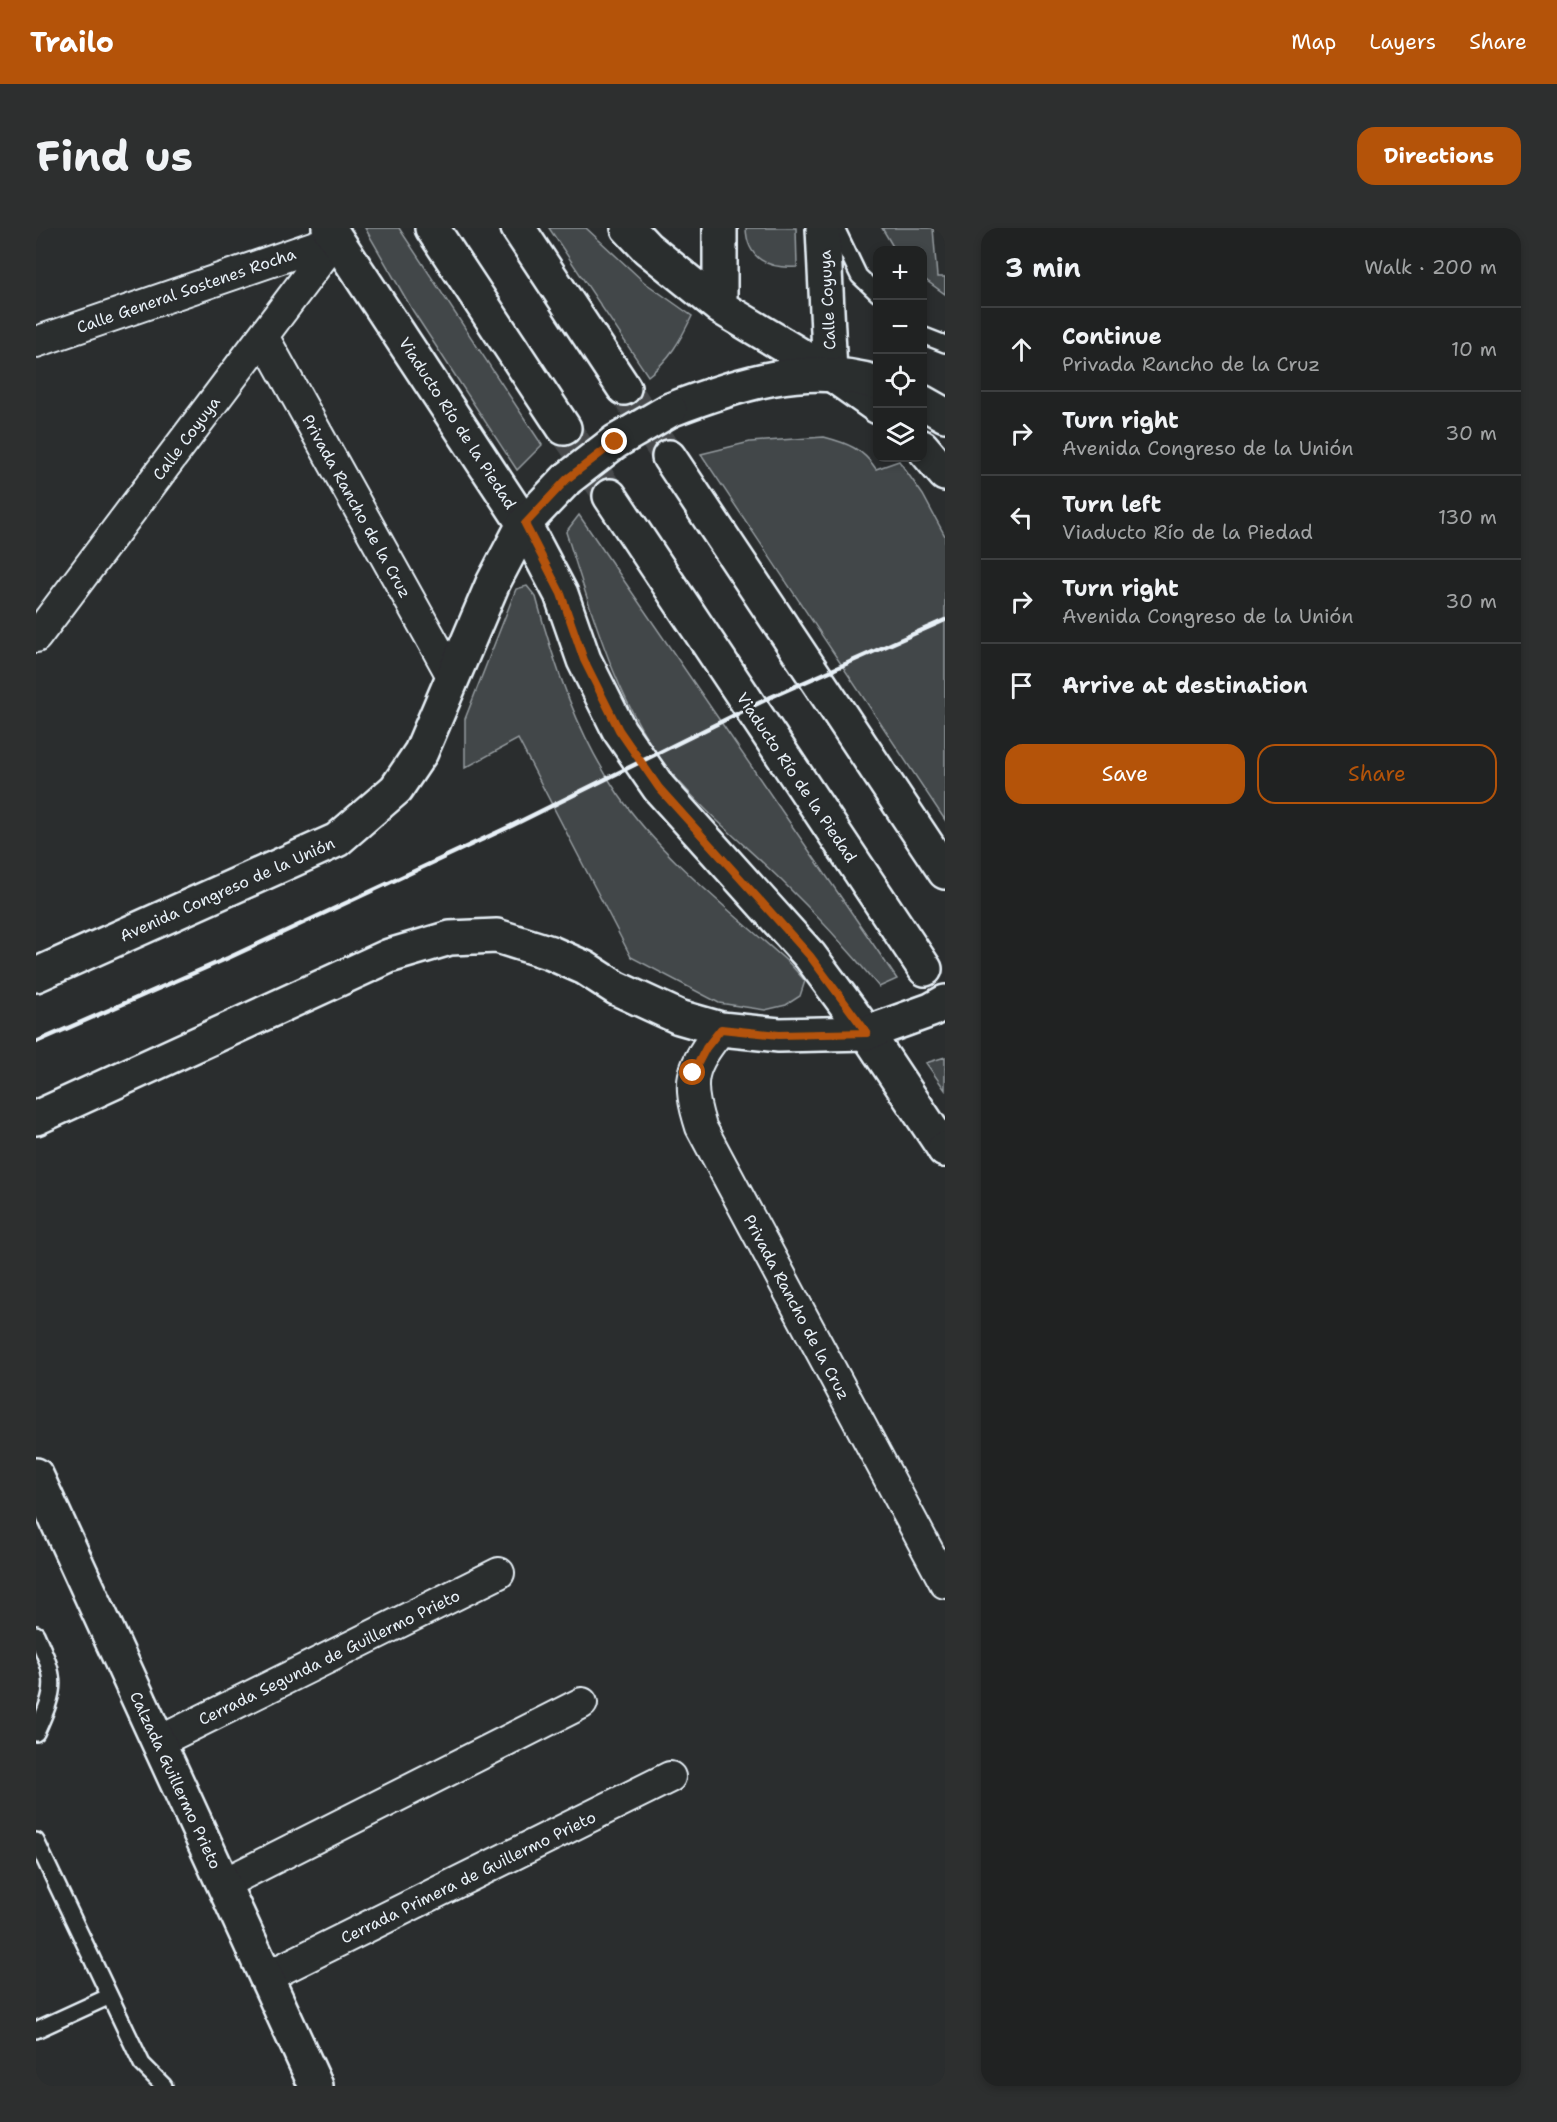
<!DOCTYPE html>
<html lang="en">
<head>
<meta charset="utf-8">
<style>
  :root { --surface:#202222; --page:#2d2f2f; --text:#f1f3f6; --muted:#a2a4a5; --line:#3d3f40; --accent:#b45309 }
  body { margin:0; font-family:"Shantell Sans",sans-serif; background:var(--page); color:var(--text) }
  .controls { position:absolute; right:18px; top:18px; display:grid; overflow:hidden; border-radius:12px; box-shadow:0 3px 9px #0003 }
  .controls button { width:54px; height:54px; display:grid; place-items:center; padding:0; border:0; border-bottom:2px solid var(--line); background:var(--surface); color:var(--text); font:30px sans-serif }
  .stop { position:absolute; width:18px; height:18px; margin:-14px; border:4px solid #b45309; border-radius:50%; background:#fff }
  .stop.end { background:#b45309; border-color:#fff; box-shadow:0 2px 6px #0008 }
  .list { margin:0; padding:0; list-style:none }
  h2 { display:flex; justify-content:space-between; align-items:center; height:78px; margin:0; padding:0 24px; font-size:26px }
  h2 small { font-size:20px; font-weight:400; color:var(--muted) }
  .list li { display:grid; grid-template-columns:39px 1fr auto; gap:18px; align-items:center; box-sizing:border-box; height:84px; padding:0 24px; border-top:2px solid var(--line) }
  .list b { display:block; font-size:22px; white-space:nowrap }
  .list p { margin:0; font-size:20px; white-space:nowrap; color:var(--muted) }
  .list em { font-size:20px; font-style:normal; color:var(--muted) }
  .actions { display:flex; gap:12px; padding:18px 24px }
  .actions a { flex:1; padding:14px 0; border:2px solid var(--accent); border-radius:18px; text-align:center; font-size:21px; color:var(--accent) }
  .actions .main { background:var(--accent); color:#fff }
  .icon { flex:none; width:33px; height:33px; fill:none; stroke:currentColor; stroke-width:2; stroke-linecap:round; stroke-linejoin:round }
  .map { position:relative; flex:none; width:909px; height:1858px; overflow:hidden; border-radius:18px }
  header { display:flex; align-items:center; gap:36px; box-sizing:border-box; height:84px; padding:0 30px; background:var(--accent); color:#fff }
  header strong { font-size:28px }
  nav { display:flex; gap:33px; margin-inline-start:auto; font-size:21px }
  .intro { display:flex; align-items:center; justify-content:space-between; box-sizing:border-box; height:144px; padding:0 36px }
  h1 { margin:0; font-size:42px }
  .button { padding:15px 27px; border-radius:18px; background:var(--accent); color:#fff; font-size:21px; font-weight:700 }
  main { display:flex; gap:36px; padding:0 36px }
  aside { flex:1; background:var(--surface); border-radius:18px; box-shadow:0 3px 9px #0003 }
  .map>svg:first-child { display:block }
</style>
</head>
<body>
<header>
<strong>Trailo</strong>
<nav><a>Map</a><a>Layers</a><a>Share</a></nav>
</header>
<div class="intro"><h1>Find us</h1><a class="button">Directions</a></div>
<main>
<div class="map">
<svg width="909" height="1858" viewBox="0 0 909 1858">
  <rect width="100%" height="100%" fill="#2a2d2e"/>
  <filter id="ink" filterUnits="userSpaceOnUse"><feTurbulence type="fractalNoise" baseFrequency=".0167" numOctaves="2"/><feDisplacementMap in="SourceGraphic" scale="12" xChannelSelector="R" yChannelSelector="G"/><feConvolveMatrix kernelMatrix="1 2 1 2 8 2 1 2 1" color-interpolation-filters="sRGB"/></filter>
  <g filter="url(#ink)">
    <path fill="#424648" stroke="#959ca0" stroke-width="1.5" d="M 329,0 L 363,0 L 506,217 L 481,242 L 377,83 Z
      M 513,0 L 550,0 L 608,54 L 656,88 C 644,113 634,131 612,148 Z
      M 710,0 L 760,0 L 761,39 C 732,41 711,31 710,0 Z
      M 846,0 L 897,0 L 901,49 L 909,49 L 909,66 L 887,50 L 886,22 L 859,22 Z
      M 788,209 C 811,215 827,221 840,241 L 863,233 L 887,267 L 909,308 L 909,592 L 665,226 L 714,214 Z
      M 543,287 L 861,751 L 843,759 C 812,721 780,686 745,652 C 708,616 668,584 635,544 C 582,480 555,382 530,304 Z
      M 491,358 L 500,369 C 518,437 542,507 582,566 C 627,631 695,683 754,736 L 769,753 L 764,768 L 750,777 L 729,782 L 683,775 L 595,729 L 482,511 L 429,540 L 429,491 L 480,361 Z
      M 909,829 L 909,862 L 890,835 Z"/>
    <g fill="none" stroke-linecap="round" stroke-linejoin="round">
      <path stroke="#464a4c" stroke-width="33" stroke-dasharray="33 16" stroke-linecap="butt" d="M 588,160 L 633,229
        M 528,200 L 574,268"/>
      <g stroke="#e8f1f8" stroke-width="20">
        <path id="lane" d="M 800,0 L 823,48 L 842,66
          M 886,107 L 909,116
          M 0,1406 C 21,1453 21,1458 0,1505
          M 0,1613 L 106,1836 L 128,1858
          M 0,1802 L 72,1769"/>
      </g>
      <g stroke="#e8f1f8" stroke-width="34">
        <path id="street" d="M 227,108 L 416,448
          M 0,114 L 300,11
          M 0,409 L 300,11
          M 685,801 C 655,839 650,852 665,899 L 909,1355
          M 122,1514 L 463,1345
          M 187,1656 L 546,1475
          M 230,1749 L 634,1549"/>
      </g>
      <g stroke="#e8f1f8" stroke-width="38">
        <path id="secondary" d="M 293,0 L 488,296 L 525,366 L 548,432 L 583,502 L 623,560 L 774,728 L 831,805 L 909,922
          M 592,0 L 611,20 L 684,79 L 794,145 L 842,179
          M 684,0 L 684,79
          M 787,0 L 794,145
          M 886,219 L 909,246
          M 0,1247 L 280,1858"/>
      </g>
      <g stroke="#e8f1f8" stroke-width="38">
        <path id="primary" d="M 886,174 L 909,187
          M 634,182 C 702,156 770,133 842,155
          M 0,747 L 301,612 L 360,561 L 385,524 L 457,355 L 488,296 L 531,251
          M 0,890 L 353,728 L 414,710 L 461,708 L 515,725 L 549,740 L 580,760 L 643,789 L 685,801 L 743,807 L 831,805 L 895,782 L 909,774"/>
      </g>
      <g stroke="#e8f1f8" stroke-width="38">
        <path id="highway" d="M 396,0 L 528,200
          M 482,0 L 588,160
          M 633,229 L 909,644
          M 574,268 L 889,741
          M 908,921 L 909,922"/>
      </g>
      <use href="#lane" stroke="#2a2d2e" stroke-width="15"/>
      <use href="#street" stroke="#2a2d2e" stroke-width="30"/>
      <use href="#secondary" stroke="#2a2d2e" stroke-width="33"/>
      <use href="#primary" stroke="#2a2d2e" stroke-width="33"/>
      <use href="#highway" stroke="#2a2d2e" stroke-width="33"/>
      <path stroke="#e8f1f8" stroke-width="4.5" d="M 0,814 L 192,730 L 475,598 L 735,469 L 909,392"/>
      <g stroke="#e8f1f8" stroke-width="38" stroke-linecap="butt">
        <path id="primary-bridge" d="M 531,251 L 579,214 L 634,182"/>
      </g>
      <use href="#primary-bridge" stroke="#2a2d2e" stroke-width="33"/>
    </g>
  </g>
  <g fill="none" stroke-linecap="round" stroke-linejoin="round" filter="url(#ink)">
    <path stroke="#b45309" stroke-width="8" d="M 579,214 L 531,251 L 489,296 L 525,366 L 548,432 L 583,502 L 623,560 L 774,728 L 831,805 L 743,807 L 685,801 L 670,820 L 657,845"/>
  </g>
  <g text-anchor="middle" stroke-width="5" stroke-linejoin="round" paint-order="stroke">
    <g font-size="16" fill="#e8f1f8" stroke="#2a2d2e">
      <text transform="translate(150 62) rotate(-19)" y="6">Calle General Sostenes Rocha</text>
      <text transform="translate(791 72) rotate(-93)" y="6">Calle Coyuya</text>
      <text transform="translate(422 195) rotate(57)" y="6">Viaducto Río de la Piedad</text>
      <text transform="translate(150 210) rotate(-53)" y="6">Calle Coyuya</text>
      <text transform="translate(321 278) rotate(61)" y="6">Privada Rancho de la Cruz</text>
      <text transform="translate(761 549) rotate(56)" y="6">Viaducto Río de la Piedad</text>
      <text transform="translate(191 661) rotate(-24)" y="6">Avenida Congreso de la Unión</text>
      <text transform="translate(761 1079) rotate(62)" y="6">Privada Rancho de la Cruz</text>
      <text transform="translate(293 1429) rotate(-26)" y="6">Cerrada Segunda de Guillermo Prieto</text>
      <text transform="translate(140 1552) rotate(65)" y="6">Calzada Guillermo Prieto</text>
      <text transform="translate(432 1649) rotate(-26)" y="6">Cerrada Primera de Guillermo Prieto</text>
    </g>
  </g>
</svg>
<div class="controls">
<button>+</button>
<button>−</button>
<button><svg class="icon" aria-label="locate" viewBox="0 0 24 24"><circle cx="12" cy="12" r="6"/><path d="M12 2v4M12 18v4M2 12h4M18 12h4"/></svg></button>
<button><svg class="icon" aria-label="layers" viewBox="0 0 24 24"><path d="M12 4l9 5-9 5-9-5zM3 14l9 5 9-5"/></svg></button>
</div>
<div class="stop" style="left:657px;top:845px"></div>
<div class="stop end" style="left:579px;top:214px"></div>
</div>
<aside>
<h2>3 min<small>Walk · 200 m</small></h2>
<ul class="list">
<li><svg class="icon" aria-label="ahead" viewBox="0 0 24 24"><path d="M12 20V5M6 11l6-6 6 6"/></svg><div><b>Continue</b><p>Privada Rancho de la Cruz</p></div><em>10 m</em></li>
<li><svg class="icon" aria-label="right" viewBox="0 0 24 24"><path d="M7 20v-9h11M14 6l5 5-5 5"/></svg><div><b>Turn right</b><p>Avenida Congreso de la Unión</p></div><em>30 m</em></li>
<li><svg class="icon" aria-label="left" viewBox="0 0 24 24"><path d="M17 20v-9H6M10 6l-5 5 5 5"/></svg><div><b>Turn left</b><p>Viaducto Río de la Piedad</p></div><em>130 m</em></li>
<li><svg class="icon" aria-label="right" viewBox="0 0 24 24"><path d="M7 20v-9h11M14 6l5 5-5 5"/></svg><div><b>Turn right</b><p>Avenida Congreso de la Unión</p></div><em>30 m</em></li>
<li><svg class="icon" aria-label="arrive" viewBox="0 0 24 24"><path d="M6 21V4h12l-3 4 3 4H6"/></svg><div><b>Arrive at destination</b></div></li>
</ul>
<div class="actions"><a class="main">Save</a><a>Share</a></div>
</aside>
</main>
</body>
</html>
